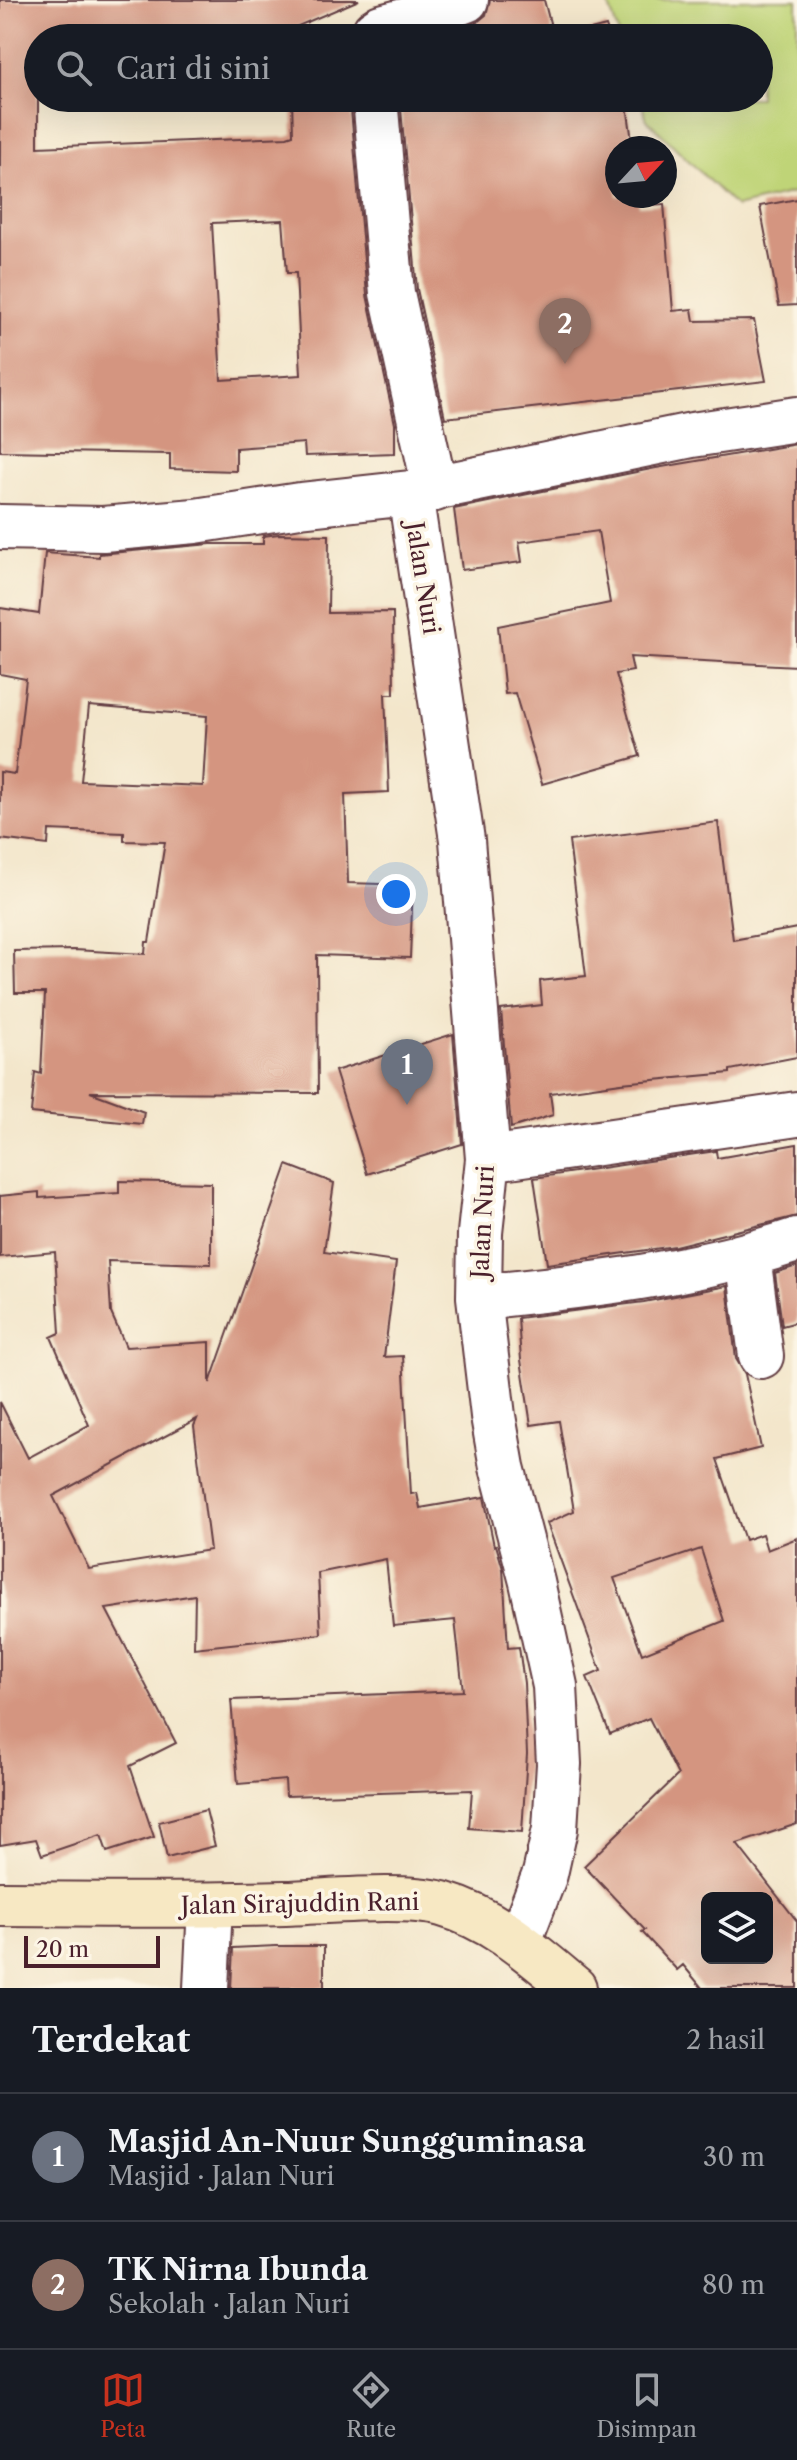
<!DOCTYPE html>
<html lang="id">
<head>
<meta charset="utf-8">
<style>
  :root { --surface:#171b24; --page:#20242c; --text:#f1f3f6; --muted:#9ea1a6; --line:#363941; --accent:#c8321e }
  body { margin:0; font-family:"Libre Caslon Text",serif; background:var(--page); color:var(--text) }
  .controls { position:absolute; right:24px; bottom:24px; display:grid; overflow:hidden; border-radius:12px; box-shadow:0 8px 32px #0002 }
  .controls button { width:72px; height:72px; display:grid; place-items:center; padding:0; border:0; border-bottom:2px solid var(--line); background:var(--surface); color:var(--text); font:40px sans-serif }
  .compass { position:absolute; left:605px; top:136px; width:72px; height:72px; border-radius:50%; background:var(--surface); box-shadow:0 8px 32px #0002; rotate:64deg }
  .scale { position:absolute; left:24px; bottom:20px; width:136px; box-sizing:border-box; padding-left:8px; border:4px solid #4a1f2b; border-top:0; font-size:22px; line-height:28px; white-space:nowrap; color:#4a1f2b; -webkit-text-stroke:6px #fcf5e5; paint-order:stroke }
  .you { position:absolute; left:396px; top:894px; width:28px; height:28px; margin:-20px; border:6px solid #fff; border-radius:50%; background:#1a73e8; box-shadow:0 0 0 12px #1a73e833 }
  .badge { display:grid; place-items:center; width:52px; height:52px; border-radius:50%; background:var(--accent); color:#fff; font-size:26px; font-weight:700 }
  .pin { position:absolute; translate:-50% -66px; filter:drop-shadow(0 2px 4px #0008) }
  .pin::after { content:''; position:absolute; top:42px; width:28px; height:24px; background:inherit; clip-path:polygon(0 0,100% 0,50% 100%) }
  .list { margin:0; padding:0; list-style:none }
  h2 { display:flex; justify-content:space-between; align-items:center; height:104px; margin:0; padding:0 32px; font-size:34px }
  h2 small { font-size:26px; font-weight:400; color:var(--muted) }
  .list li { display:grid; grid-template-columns:52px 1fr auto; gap:24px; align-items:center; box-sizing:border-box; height:128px; padding:0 32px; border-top:2px solid var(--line) }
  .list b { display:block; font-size:30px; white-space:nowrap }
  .list p { margin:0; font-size:26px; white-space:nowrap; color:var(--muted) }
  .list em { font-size:26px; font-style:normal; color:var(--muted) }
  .icon { flex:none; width:44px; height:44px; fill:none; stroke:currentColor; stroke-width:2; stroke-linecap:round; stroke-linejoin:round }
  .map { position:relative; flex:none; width:797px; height:1988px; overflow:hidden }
  .search { position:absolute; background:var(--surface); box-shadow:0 8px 32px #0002; left:24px; right:24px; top:24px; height:88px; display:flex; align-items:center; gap:20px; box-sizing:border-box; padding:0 28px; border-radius:44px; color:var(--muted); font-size:30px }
  .sheet { height:360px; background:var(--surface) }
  nav { display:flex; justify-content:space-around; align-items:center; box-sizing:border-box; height:112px; border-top:2px solid var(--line); background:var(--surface); font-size:22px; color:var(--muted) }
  nav a { display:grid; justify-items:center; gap:4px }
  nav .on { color:var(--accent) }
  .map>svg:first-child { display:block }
</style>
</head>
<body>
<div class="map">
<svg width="797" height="1988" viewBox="0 0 797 1988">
  <rect width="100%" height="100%" fill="#fcf5e5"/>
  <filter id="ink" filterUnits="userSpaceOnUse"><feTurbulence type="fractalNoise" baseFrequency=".0125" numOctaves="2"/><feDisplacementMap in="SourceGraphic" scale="16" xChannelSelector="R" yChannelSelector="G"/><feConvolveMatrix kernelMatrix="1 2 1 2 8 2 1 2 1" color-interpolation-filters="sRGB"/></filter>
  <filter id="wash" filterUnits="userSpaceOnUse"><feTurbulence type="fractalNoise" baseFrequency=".006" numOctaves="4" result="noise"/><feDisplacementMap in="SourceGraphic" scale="32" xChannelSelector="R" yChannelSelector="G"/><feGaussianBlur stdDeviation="1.8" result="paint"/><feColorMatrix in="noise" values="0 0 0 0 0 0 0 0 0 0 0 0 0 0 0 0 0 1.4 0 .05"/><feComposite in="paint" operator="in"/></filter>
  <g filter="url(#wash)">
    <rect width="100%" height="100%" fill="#f3e6cb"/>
    <path fill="#bfd477" stroke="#847a51" stroke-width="2" d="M 607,0 L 797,0 L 797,192 L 736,207 L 647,120 L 640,98 L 759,98 L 759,38 L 620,38 Z"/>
    <g id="blocks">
      <path fill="#d49580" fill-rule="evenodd" d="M 0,0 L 359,0 L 270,38 L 38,38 L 38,147 L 287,137 L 293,135 L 292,98 L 350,98 L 367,295 L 395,424 L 395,453 L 305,456 L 304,443 L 236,448 L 236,471 L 170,469 L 170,454 L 0,451 ZM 283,220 L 287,273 L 296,273 L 301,375 L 221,380 L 212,223 Z
        M 490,0 L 544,0 L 554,38 L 437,38 L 476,23 L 486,15 Z
        M 606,26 L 610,38 L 560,38 Z
        M 400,98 L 626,98 L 633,148 L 617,148 L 617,196 L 638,196 L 639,206 L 664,204 L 673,311 L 692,309 L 694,321 L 754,320 L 766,381 L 445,418 L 417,289 Z
        M 797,199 L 797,305 L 779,306 L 760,206 Z
        M 797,444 L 797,666 L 630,657 L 633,671 L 616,674 L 640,756 L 542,784 L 515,693 L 505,694 L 498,626 L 610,603 L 598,531 L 519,542 L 522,562 L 462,570 L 454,509 L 656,468 Z
        M 279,534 L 329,535 L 328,613 L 393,612 L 394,694 L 385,694 L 389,792 L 345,794 L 348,883 L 413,885 L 410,958 L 317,955 L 318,1093 L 90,1092 L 144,1112 L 142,1124 L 31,1113 L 35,1072 L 41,1074 L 45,993 L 15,993 L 14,951 L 74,950 L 145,954 L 146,942 L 149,942 L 165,842 L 124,841 L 124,833 L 49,830 L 48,845 L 0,839 L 0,772 L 15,774 L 26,679 L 0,674 L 0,608 L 39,614 L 45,553 L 99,557 L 99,554 L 211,544 L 263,544 L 263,536 ZM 89,706 L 207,716 L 203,786 L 81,781 Z
        M 718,822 L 733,940 L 797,928 L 797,1057 L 730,1070 L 730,1073 L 621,1083 L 550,1093 L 553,1115 L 511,1128 L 501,1010 L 542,1005 L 540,981 L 586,976 L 569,841 Z
        M 453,1034 L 462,1144 L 367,1174 L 335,1071 Z
        M 797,1144 L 797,1216 L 675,1246 L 547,1264 L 534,1178 L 716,1151 L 717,1158 Z
        M 287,1165 L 334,1183 L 324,1252 L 396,1262 L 384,1357 L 403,1356 L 411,1494 L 417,1493 L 420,1508 L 484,1497 L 494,1546 L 496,1545 L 503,1569 L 508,1648 L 519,1647 L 524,1683 L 527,1754 L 522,1832 L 469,1828 L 472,1790 L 286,1796 L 285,1780 L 238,1784 L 231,1700 L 463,1691 L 455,1620 L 393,1626 L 386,1559 L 318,1573 L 321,1634 L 194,1648 L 195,1595 L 106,1609 L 176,1743 L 130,1766 L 154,1837 L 107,1852 L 101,1835 L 42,1855 L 36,1839 L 0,1845 L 0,1402 L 28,1458 L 89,1425 L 51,1337 L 60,1333 L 55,1252 L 0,1257 L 0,1196 L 39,1192 L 39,1198 L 119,1193 L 119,1181 L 211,1183 L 211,1264 L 108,1261 L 111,1313 L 126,1347 L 210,1342 L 210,1383 ZM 197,1419 L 194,1426 L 210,1550 L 89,1569 L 53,1496 Z
        M 797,1266 L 797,1322 L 782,1326 L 775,1273 Z
        M 727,1286 L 736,1359 L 745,1374 L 761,1448 L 717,1459 L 745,1540 L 762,1534 L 767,1550 L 797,1538 L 797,1824 L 737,1844 L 797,1921 L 797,1988 L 702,1988 L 683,1965 L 677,1970 L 642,1932 L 645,1930 L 584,1866 L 678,1775 L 649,1718 L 610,1734 L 587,1677 L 601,1671 L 547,1523 L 574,1511 L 559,1421 L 531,1425 L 521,1360 L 518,1318 L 644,1302 ZM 701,1549 L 724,1621 L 642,1654 L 614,1578 ZM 707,1898 L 767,1898 L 767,1958 L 707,1958 Z
        M 206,1810 L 215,1846 L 167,1858 L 159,1822 Z
        M 276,1946 L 324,1946 L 324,1988 L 231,1988 L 233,1948 Z"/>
    </g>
  </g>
  <g filter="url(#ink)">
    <use href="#blocks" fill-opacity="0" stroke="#633d43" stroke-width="2"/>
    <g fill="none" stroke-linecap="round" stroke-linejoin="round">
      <g stroke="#633d43" stroke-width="48">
        <path id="street" d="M 372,38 L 375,31 L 381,27 L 427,15 L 466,0
          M 375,98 L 392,293 L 435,489
          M 410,493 L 462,840 L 488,1159 L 480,1233 L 479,1297 L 493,1416 L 502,1467 L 532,1582 L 555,1686 L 559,1764 L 555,1829 L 545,1874 L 519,1941
          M 0,527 L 103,529 L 195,521 L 300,505 L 410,493 L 692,435 L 797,419
          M 488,1159 L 797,1114
          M 748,1256 L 761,1356
          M 479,1297 C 586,1286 695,1274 797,1240
          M 206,1988 L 210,1905"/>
      </g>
      <g stroke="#633d43" stroke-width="48">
        <path id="secondary" d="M 0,1904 C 95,1905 190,1906 285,1903 C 327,1902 404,1894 442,1904 C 495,1919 533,1954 574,1988"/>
      </g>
      <use href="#street" stroke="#fff" stroke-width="44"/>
      <use href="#secondary" stroke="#f7e8c3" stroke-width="44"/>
    </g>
  </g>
  <g text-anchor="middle" stroke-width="7" stroke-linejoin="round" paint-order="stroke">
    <g font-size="24" fill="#4a1f2b" stroke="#fcf5e5">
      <text transform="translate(423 578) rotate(81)" y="8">Jalan Nuri</text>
      <text transform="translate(483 1222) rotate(-87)" y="8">Jalan Nuri</text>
      <text transform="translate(300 1904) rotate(-1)" y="8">Jalan Sirajuddin Rani</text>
    </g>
  </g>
</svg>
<div class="controls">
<button><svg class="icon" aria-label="layers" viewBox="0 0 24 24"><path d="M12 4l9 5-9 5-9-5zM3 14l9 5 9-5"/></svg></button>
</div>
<svg class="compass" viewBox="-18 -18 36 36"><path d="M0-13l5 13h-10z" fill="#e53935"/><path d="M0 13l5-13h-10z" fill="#9ea1a6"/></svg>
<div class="scale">20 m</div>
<div class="you"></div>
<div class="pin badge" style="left:407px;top:1105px;background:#6b7280">1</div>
<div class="pin badge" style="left:565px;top:364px;background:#8d6e63">2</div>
<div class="search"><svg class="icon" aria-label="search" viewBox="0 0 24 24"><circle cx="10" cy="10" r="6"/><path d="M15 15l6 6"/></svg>Cari di sini</div>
</div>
<section class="sheet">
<h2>Terdekat<small>2 hasil</small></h2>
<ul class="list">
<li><span class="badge" style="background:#6b7280">1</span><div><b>Masjid An-Nuur Sungguminasa</b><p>Masjid · Jalan Nuri</p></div><em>30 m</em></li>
<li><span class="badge" style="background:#8d6e63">2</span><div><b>TK Nirna Ibunda</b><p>Sekolah · Jalan Nuri</p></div><em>80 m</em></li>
</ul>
</section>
<nav>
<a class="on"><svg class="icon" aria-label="map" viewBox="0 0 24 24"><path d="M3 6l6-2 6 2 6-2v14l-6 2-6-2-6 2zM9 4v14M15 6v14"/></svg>Peta</a>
<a><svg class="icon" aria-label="directions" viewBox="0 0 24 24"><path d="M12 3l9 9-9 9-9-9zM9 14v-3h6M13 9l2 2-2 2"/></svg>Rute</a>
<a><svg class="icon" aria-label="saved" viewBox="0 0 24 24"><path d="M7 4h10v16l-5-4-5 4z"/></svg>Disimpan</a>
</nav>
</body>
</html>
